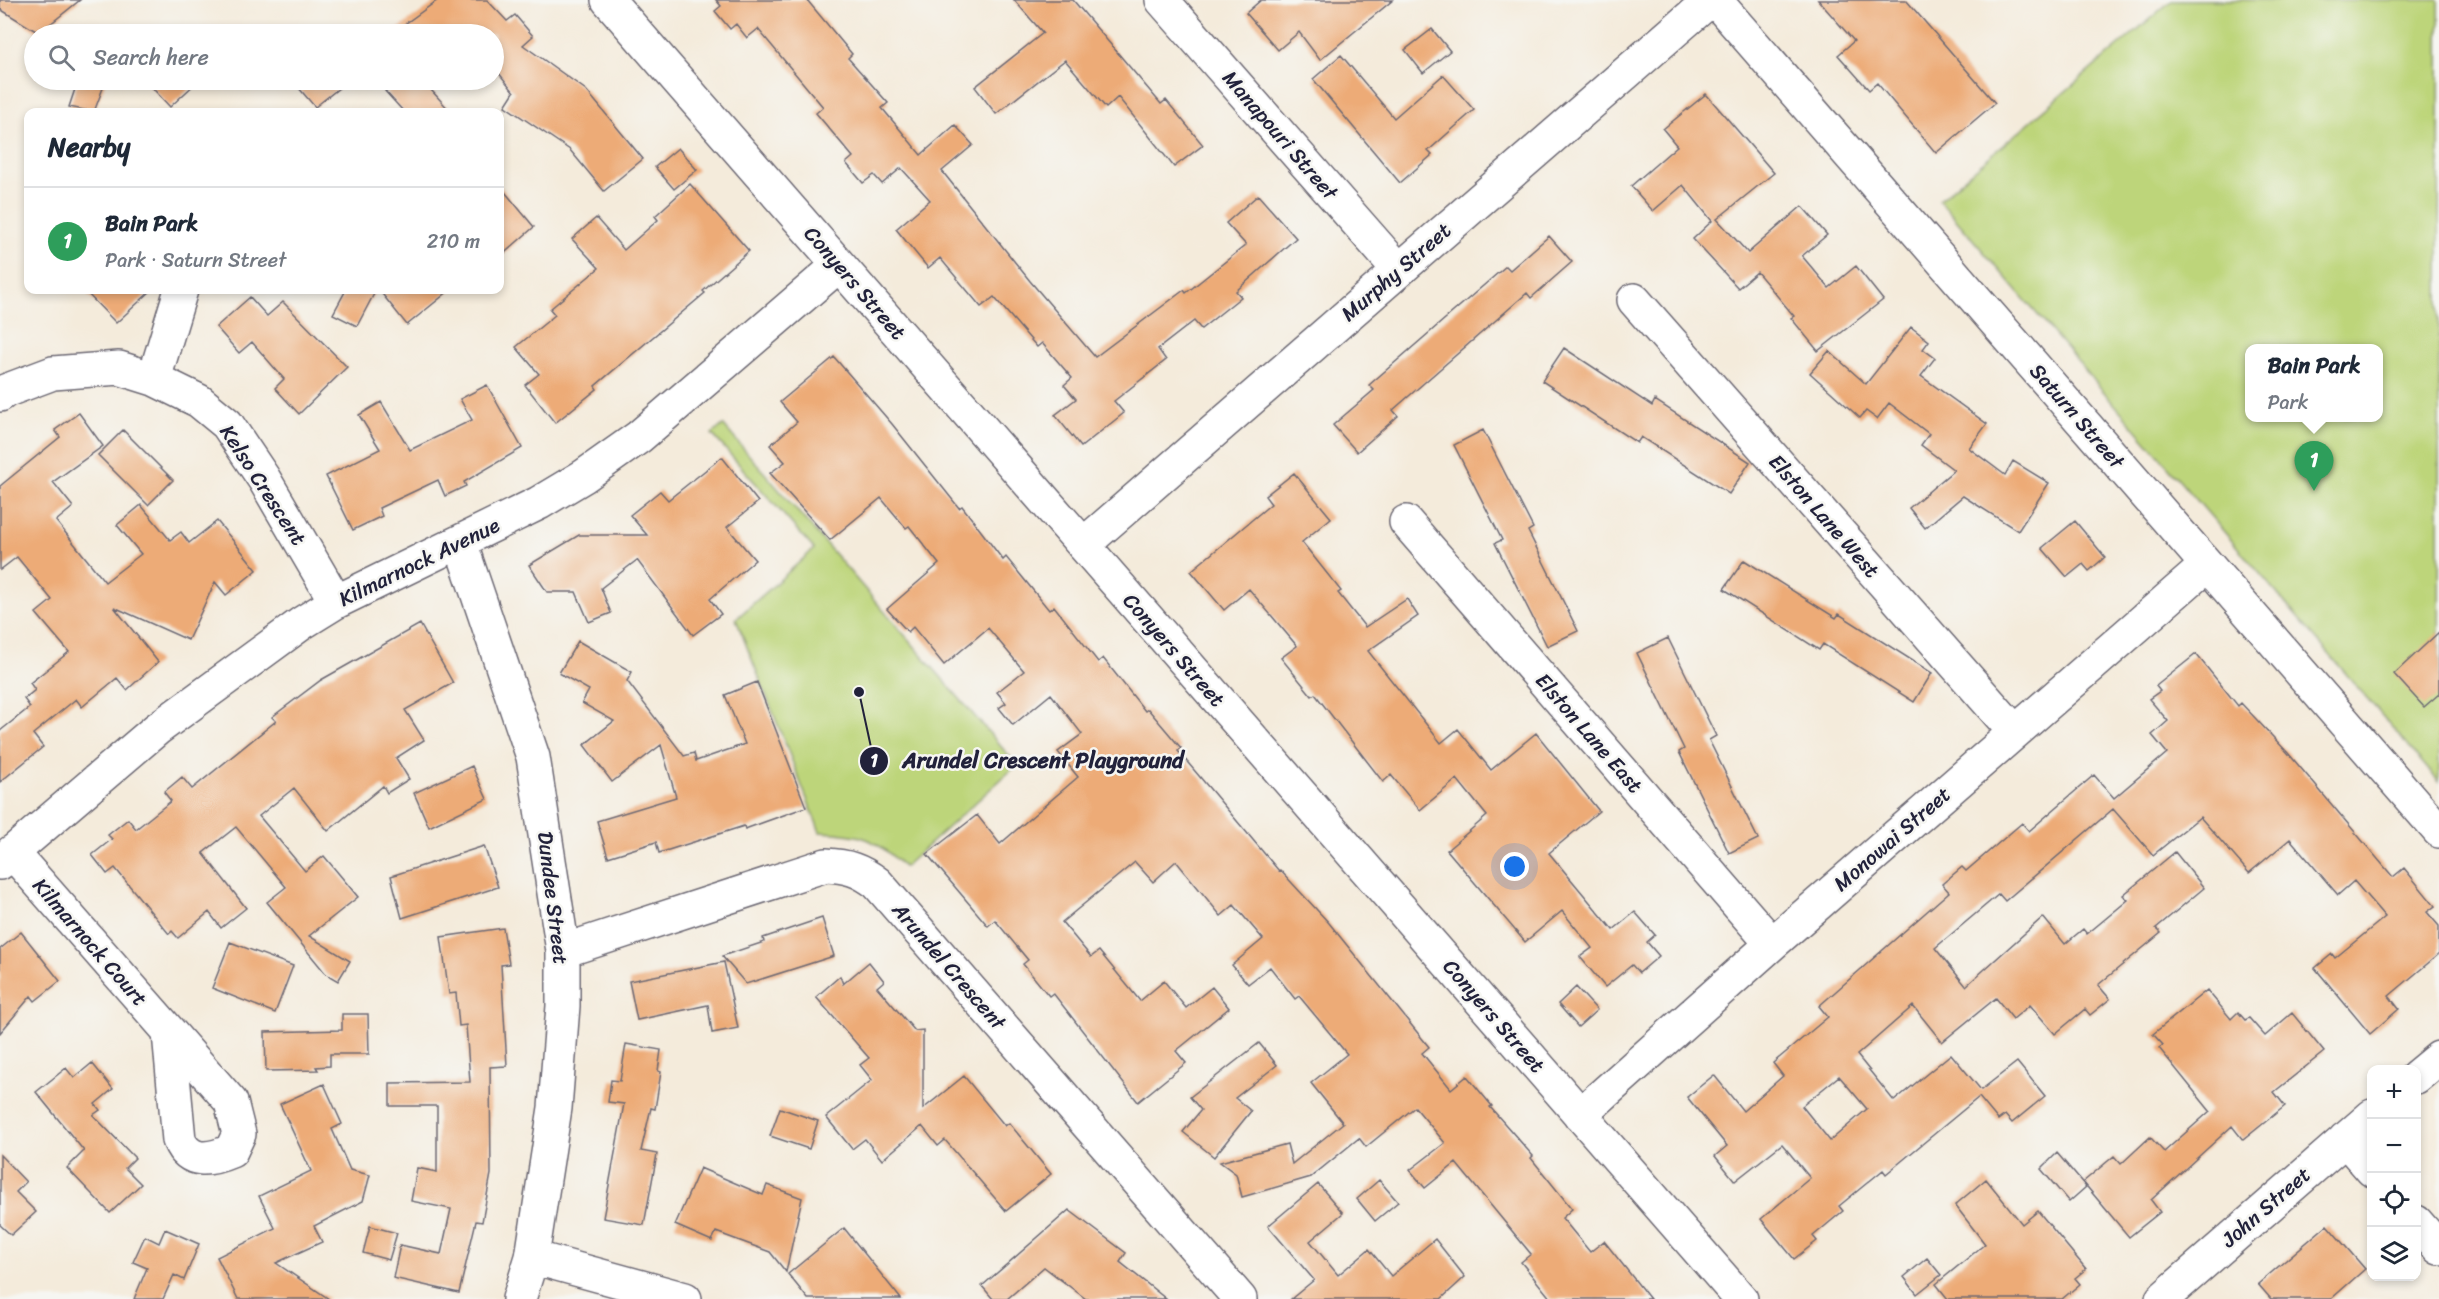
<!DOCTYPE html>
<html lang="en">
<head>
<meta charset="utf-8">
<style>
  :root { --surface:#fff; --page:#f2f2f3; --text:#1f2937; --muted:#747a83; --line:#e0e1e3; --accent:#2563eb }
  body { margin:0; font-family:Sriracha,sans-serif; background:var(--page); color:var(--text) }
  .controls { position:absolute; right:18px; bottom:18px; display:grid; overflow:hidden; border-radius:12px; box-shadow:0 3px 9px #0003 }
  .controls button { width:54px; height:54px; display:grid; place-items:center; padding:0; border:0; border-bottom:2px solid var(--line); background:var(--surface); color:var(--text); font:30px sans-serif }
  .you { position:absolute; left:1515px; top:867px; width:21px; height:21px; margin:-15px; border:4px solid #fff; border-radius:50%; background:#1a73e8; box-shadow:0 0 0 9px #1a73e833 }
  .badge { display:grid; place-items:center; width:39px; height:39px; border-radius:50%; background:var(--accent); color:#fff; font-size:20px; font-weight:700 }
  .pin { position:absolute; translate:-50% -50px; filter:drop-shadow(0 2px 3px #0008) }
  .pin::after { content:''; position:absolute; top:32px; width:21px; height:18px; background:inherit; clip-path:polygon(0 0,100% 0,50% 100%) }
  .popup { position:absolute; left:2245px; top:344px; width:138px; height:78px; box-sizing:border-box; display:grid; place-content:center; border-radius:12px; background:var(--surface); filter:drop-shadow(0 2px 4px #0005); font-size:20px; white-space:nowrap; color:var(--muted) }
  .popup b { font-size:22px; color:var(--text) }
  .popup::after { content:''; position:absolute; left:50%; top:100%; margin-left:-12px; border:12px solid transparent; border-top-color:var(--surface) }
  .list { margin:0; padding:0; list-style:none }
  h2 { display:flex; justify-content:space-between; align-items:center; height:78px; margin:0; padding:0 24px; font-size:26px }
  h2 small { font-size:20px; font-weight:400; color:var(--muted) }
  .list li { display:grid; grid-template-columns:39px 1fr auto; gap:18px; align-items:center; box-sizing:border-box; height:108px; padding:0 24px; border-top:2px solid var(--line) }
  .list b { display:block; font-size:22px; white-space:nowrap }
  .list p { margin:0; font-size:20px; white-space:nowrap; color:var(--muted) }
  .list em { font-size:20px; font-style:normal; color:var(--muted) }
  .icon { flex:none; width:33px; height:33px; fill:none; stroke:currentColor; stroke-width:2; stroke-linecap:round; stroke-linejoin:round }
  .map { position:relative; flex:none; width:2439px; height:1299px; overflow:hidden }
  .search { position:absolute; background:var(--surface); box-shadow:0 3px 9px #0003; left:24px; top:24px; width:480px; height:66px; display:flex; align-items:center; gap:15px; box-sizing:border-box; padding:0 21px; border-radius:33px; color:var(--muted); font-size:22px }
  .panel { position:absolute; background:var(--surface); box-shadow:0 3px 9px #0003; left:24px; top:108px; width:480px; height:186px; border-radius:12px }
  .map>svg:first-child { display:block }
</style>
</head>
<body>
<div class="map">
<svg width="2439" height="1299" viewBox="0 0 2439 1299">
  <rect width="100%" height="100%" fill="#f6f6f2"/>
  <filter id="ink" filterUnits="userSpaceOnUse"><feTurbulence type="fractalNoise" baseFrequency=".0167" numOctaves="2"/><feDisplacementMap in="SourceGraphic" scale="12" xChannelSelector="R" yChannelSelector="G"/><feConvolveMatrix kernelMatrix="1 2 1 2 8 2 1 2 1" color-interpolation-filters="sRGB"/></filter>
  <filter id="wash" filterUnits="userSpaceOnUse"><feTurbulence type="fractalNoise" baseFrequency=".008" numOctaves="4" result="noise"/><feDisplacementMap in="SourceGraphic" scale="24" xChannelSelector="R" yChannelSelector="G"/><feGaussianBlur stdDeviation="1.35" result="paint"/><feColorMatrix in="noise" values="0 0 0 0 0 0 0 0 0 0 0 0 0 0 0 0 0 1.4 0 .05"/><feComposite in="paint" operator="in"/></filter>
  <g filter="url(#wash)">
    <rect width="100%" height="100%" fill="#f4ebdb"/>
    <path fill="#bdd57a" stroke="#707c5a" stroke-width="1.5" fill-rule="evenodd" d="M 2172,0 L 2439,0 L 2439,782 L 1939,200 ZM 2250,348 L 2378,348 L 2378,418 L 2250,418 Z
      M 723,425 L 1017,765 L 904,867 C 874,837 862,834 820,832 L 736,619 L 814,549 L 712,434 Z"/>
    <g id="blocks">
      <path fill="#edab77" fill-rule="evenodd" d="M 0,0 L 80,0 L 39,33 L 0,9 Z
        M 438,0 L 487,0 L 507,21 L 515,15 L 533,36 L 523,45 L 586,90 L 643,159 L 604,191 L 570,150 L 505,106 L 514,92 L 494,67 L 494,34 L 391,34 Z
        M 716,0 L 807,0 L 852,54 L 848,58 L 888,103 L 882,108 L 921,155 L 955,125 L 973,145 L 942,171 L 1030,281 L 1095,357 L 1184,290 L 1186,293 L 1246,245 L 1226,223 L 1258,195 L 1296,238 L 1236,291 L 1241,297 L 1201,329 L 1194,321 L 1158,349 L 1166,360 L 1114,401 L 1124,413 L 1081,447 L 1055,415 L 1076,399 L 1064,385 L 1072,378 L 1042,343 L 1037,347 L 994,297 L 981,307 L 940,258 L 928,268 L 896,229 L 930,200 L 901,168 L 882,184 L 874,175 L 863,183 L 846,163 L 853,157 L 816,113 L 823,107 L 758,29 L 747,38 L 736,24 L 730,29 L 715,11 L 721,6 Z
        M 1014,0 L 1073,0 L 1161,104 L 1166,100 L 1203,145 L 1174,167 L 1118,97 L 1106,108 L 1065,60 L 996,114 L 975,87 L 1043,33 Z
        M 1261,0 L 1393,0 L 1320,60 L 1299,32 L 1278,50 L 1246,13 Z
        M 1818,0 L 1906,0 L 1995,103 L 1936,153 L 1877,83 L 1869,90 L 1838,55 L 1854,41 Z
        M 1432,29 L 1450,51 L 1423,73 L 1405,50 Z
        M 1341,55 L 1394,118 L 1443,75 L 1474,110 L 1428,151 L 1432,155 L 1400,183 L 1313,79 Z
        M 78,80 L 106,80 L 94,112 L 69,107 Z
        M 145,80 L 199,80 L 170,107 Z
        M 292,80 L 349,80 L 315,107 Z
        M 414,80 L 422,80 L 451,112 L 404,112 L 385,91 Z
        M 1706,94 L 1774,173 L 1717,219 L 1748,253 L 1802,206 L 1827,235 L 1802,256 L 1829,288 L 1856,266 L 1883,300 L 1818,351 L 1791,318 L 1794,316 L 1757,272 L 1738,288 L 1693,239 L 1712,221 L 1683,185 L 1653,211 L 1631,186 L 1677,146 L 1663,129 Z
        M 678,148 L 697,170 L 674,189 L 655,167 Z
        M 690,184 L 749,251 L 703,291 L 705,293 L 595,386 L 597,389 L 555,423 L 525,385 L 539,374 L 516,347 L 555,315 L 550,309 L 599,268 L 572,239 L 596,218 L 624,250 L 658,220 L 655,216 Z
        M 500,186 L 534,227 L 500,257 Z
        M 1549,236 L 1572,262 L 1531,298 L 1527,293 L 1393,410 L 1398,416 L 1357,452 L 1333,425 L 1374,390 L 1369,385 L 1506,266 L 1510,270 Z
        M 84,290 L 152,290 L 116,323 Z
        M 346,290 L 376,290 L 357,326 L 333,314 Z
        M 379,290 L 450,290 L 407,325 Z
        M 250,297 L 267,316 L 283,302 L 347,367 L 299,414 L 275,388 L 284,379 L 252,342 L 239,353 L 216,327 Z
        M 1911,327 L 1929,341 L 1923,349 L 1935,358 L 1921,376 L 1987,424 L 1969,448 L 2005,475 L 2013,461 L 2049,483 L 2018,531 L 1963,496 L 1925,528 L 1909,508 L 1954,470 L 1921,445 L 1929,434 L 1889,403 L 1877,419 L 1866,411 L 1860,418 L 1810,373 L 1829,351 L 1866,384 Z
        M 1564,348 L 1652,406 L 1655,400 L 1750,462 L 1729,494 L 1641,437 L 1637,443 L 1542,381 Z
        M 834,357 L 892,424 L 959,508 L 962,506 L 1003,560 L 1006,557 L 1049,610 L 1054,606 L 1098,662 L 1103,658 L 1145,711 L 1148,709 L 1181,748 L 1178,751 L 1279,871 L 1280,870 L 1329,923 L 1429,1047 L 1422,1053 L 1451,1089 L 1467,1076 L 1492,1106 L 1490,1107 L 1533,1156 L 1531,1158 L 1572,1209 L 1562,1218 L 1590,1252 L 1604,1241 L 1650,1299 L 1551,1299 L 1521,1262 L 1531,1254 L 1456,1163 L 1425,1188 L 1410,1170 L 1445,1143 L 1415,1107 L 1366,1147 L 1359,1138 L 1311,1177 L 1242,1197 L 1236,1174 L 1220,1162 L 1287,1144 L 1292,1164 L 1343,1123 L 1311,1083 L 1347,1054 L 1299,996 L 1295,999 L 1270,967 L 1248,984 L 1232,965 L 1263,939 L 1234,905 L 1221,916 L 1176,861 L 1153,882 L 1135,862 L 1062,922 L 1091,957 L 1099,951 L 1140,1001 L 1164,981 L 1186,1008 L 1212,987 L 1229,1008 L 1176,1051 L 1186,1063 L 1138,1102 L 1053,993 L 1049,996 L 1023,964 L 1028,960 L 995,920 L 988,926 L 927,854 L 977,815 L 1000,844 L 1078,777 L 1058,752 L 1082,734 L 1051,694 L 1013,725 L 999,708 L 1006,703 L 997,692 L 1024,671 L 988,628 L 944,665 L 913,627 L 908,632 L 887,609 L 939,564 L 909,526 L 906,528 L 881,498 L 830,540 L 770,473 L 785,462 L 770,445 L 797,422 L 780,402 Z
        M 487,385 L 522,448 L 464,482 L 466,486 L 445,496 L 438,480 L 379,508 L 382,516 L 353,530 L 326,476 L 380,449 L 359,415 L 381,402 L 410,450 L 472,420 L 460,399 Z
        M 79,413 L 103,446 L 53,482 L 73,507 L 56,521 L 105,582 L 141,554 L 117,525 L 141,505 L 170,540 L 181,532 L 189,543 L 217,521 L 257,570 L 226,595 L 215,582 L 188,640 L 114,607 L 158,662 L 127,690 L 117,678 L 82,707 L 76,699 L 33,734 L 43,747 L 0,782 L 0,731 L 30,707 L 24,699 L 35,690 L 30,683 L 69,652 L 36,613 L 52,600 L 17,557 L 0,570 L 0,486 L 60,437 L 55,430 Z
        M 123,430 L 173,480 L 148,505 L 98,455 Z
        M 1483,430 L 1533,528 L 1528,531 L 1578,631 L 1547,646 L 1495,543 L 1502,540 L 1454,445 Z
        M 722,457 L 758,502 L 727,527 L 755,560 L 710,599 L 721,614 L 693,635 L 637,560 L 601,588 L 611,613 L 589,622 L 576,592 L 547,592 L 529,565 L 579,535 L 647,535 L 630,515 L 660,491 L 668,500 Z
        M 1294,473 L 1331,518 L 1302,542 L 1341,591 L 1338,593 L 1365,627 L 1407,599 L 1418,616 L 1368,651 L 1441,743 L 1458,729 L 1491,770 L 1536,733 L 1599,811 L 1549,853 L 1613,930 L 1635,912 L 1655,935 L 1647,942 L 1659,956 L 1639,973 L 1632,965 L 1605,987 L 1580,957 L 1592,948 L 1562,911 L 1525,942 L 1447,850 L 1487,816 L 1457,779 L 1420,810 L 1391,775 L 1383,782 L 1315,694 L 1312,696 L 1281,658 L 1297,646 L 1249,589 L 1224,610 L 1191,571 L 1271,504 L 1265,496 Z
        M 2075,521 L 2105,557 L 2089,571 L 2083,564 L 2067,577 L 2042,548 Z
        M 1744,560 L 1836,618 L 1839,614 L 1932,673 L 1914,702 L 1823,644 L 1819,650 L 1724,589 Z
        M 420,624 L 453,683 L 405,710 L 424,740 L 396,758 L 409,779 L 387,793 L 383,786 L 328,831 L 294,788 L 259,816 L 305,871 L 324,856 L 358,897 L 309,936 L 350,961 L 338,981 L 326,974 L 267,902 L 286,887 L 236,827 L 203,853 L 246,908 L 221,928 L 209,912 L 178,938 L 172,931 L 169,934 L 115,868 L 107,874 L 92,855 L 112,839 L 108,835 L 128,819 L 136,829 L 171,801 L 164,792 L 182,777 L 192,789 L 276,721 L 272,717 L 321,680 Z
        M 2439,632 L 2439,694 L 2424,707 L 2394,674 Z
        M 1668,638 L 1716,736 L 1709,740 L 1758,839 L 1729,853 L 1679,752 L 1684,749 L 1637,653 Z
        M 578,641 L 632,672 L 627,681 L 684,756 L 694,753 L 696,761 L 745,744 L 725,695 L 757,682 L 806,807 L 745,829 L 744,826 L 659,853 L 656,842 L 608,857 L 597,821 L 676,797 L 661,745 L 612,782 L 584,745 L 614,721 L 582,703 L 589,690 L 559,673 Z
        M 2196,654 L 2238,706 L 2241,703 L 2288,753 L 2393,877 L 2404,868 L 2435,906 L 2427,912 L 2439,926 L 2439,954 L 2389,996 L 2399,1009 L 2370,1034 L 2315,968 L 2332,954 L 2335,958 L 2385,917 L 2354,881 L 2338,895 L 2290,839 L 2249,873 L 2200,817 L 2153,855 L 2113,809 L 2005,901 L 1999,894 L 1935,948 L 1966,986 L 2043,917 L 2065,944 L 2083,929 L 2087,934 L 2128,900 L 2123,895 L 2175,852 L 2204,888 L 2156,928 L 2161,933 L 2098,985 L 2110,999 L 2090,1015 L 2085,1009 L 2055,1034 L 2030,1005 L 2013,1019 L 1996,998 L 1942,1042 L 1913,1006 L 1857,1055 L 1894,1101 L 1951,1054 L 1981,1090 L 2017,1062 L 2045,1096 L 2012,1123 L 2005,1115 L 1998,1120 L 1979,1097 L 1886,1174 L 1883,1170 L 1839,1206 L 1843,1211 L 1813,1236 L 1817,1241 L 1794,1259 L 1761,1219 L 1810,1178 L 1782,1144 L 1735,1181 L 1715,1156 L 1727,1146 L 1687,1097 L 1714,1075 L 1743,1111 L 1783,1076 L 1773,1063 L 1828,1017 L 1819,1006 L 1949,892 L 1942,884 L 1962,867 L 1966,871 L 2022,823 L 2029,831 L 2094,775 L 2114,798 L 2167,753 L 2152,735 L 2168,721 L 2149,699 L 2160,691 L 2156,686 ZM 1839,1076 L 1867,1109 L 1830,1141 L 1802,1106 Z
        M 472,766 L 487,799 L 429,827 L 414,793 Z
        M 484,846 L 498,887 L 402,918 L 391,876 Z
        M 822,918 L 834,956 L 746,984 L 722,956 L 764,942 L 763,938 Z
        M 503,928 L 509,964 L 501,965 L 507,1066 L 490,1067 L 491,1174 L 482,1222 L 476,1221 L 459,1293 L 393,1278 L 400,1245 L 441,1254 L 451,1209 L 411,1201 L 417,1168 L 437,1172 L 437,1106 L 390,1106 L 390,1083 L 470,1082 L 466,1025 L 459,1026 L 456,993 L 449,994 L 441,937 Z
        M 21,932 L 60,981 L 35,1001 L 31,996 L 0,1033 L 0,949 Z
        M 230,942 L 293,966 L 275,1013 L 212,988 Z
        M 724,962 L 738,1028 L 712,1033 L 708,1005 L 637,1020 L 629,981 Z
        M 869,962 L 884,981 L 877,987 L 915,1031 L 923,1030 L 923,1109 L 964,1076 L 1005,1126 L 1009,1123 L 1051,1174 L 1006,1211 L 945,1140 L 938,1146 L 922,1126 L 882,1160 L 865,1139 L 852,1149 L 826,1117 L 872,1080 L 860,1065 L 869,1058 L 816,997 L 840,976 L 843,984 Z
        M 1576,987 L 1597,1010 L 1578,1027 L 1558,1004 Z
        M 2207,990 L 2231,1019 L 2238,1012 L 2245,1020 L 2249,1018 L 2265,1036 L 2292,1013 L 2324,1052 L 2274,1092 L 2285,1106 L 2243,1140 L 2232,1126 L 2151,1200 L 2160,1212 L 2129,1237 L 2083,1182 L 2114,1156 L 2121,1164 L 2150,1137 L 2164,1152 L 2210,1111 L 2159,1048 L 2163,1045 L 2153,1034 Z
        M 342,1014 L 368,1014 L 369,1054 L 330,1054 L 330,1066 L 316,1067 L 318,1070 L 266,1071 L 265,1032 L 342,1030 Z
        M 1259,1043 L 1277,1065 L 1235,1098 L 1251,1111 L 1214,1157 L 1183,1132 L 1201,1110 L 1190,1097 Z
        M 626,1044 L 661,1050 L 658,1071 L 661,1072 L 655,1109 L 651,1108 L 641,1151 L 657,1154 L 644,1225 L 603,1218 L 624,1104 L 608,1102 L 611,1080 L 620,1081 Z
        M 92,1063 L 113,1089 L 95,1104 L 100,1110 L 93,1115 L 135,1158 L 125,1168 L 141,1184 L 110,1213 L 67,1168 L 84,1151 L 36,1092 L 66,1068 L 74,1078 Z
        M 324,1084 L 342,1124 L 332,1129 L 350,1170 L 370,1175 L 363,1201 L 314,1226 L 322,1242 L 276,1263 L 329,1299 L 238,1299 L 217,1257 L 275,1228 L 259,1196 L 311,1171 L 280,1104 Z
        M 780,1108 L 818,1121 L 809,1149 L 770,1136 Z
        M 2057,1153 L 2086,1187 L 2069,1202 L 2041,1169 Z
        M 0,1155 L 26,1182 L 16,1192 L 36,1212 L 11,1235 L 0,1225 Z
        M 700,1168 L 763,1195 L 767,1185 L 802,1198 L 786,1272 L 770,1252 L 716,1232 L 712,1241 L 675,1225 Z
        M 1986,1179 L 2022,1224 L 2038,1211 L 2086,1269 L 2075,1278 L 2080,1284 L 2062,1299 L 1948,1299 L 1936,1284 L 1985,1244 L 1955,1205 Z
        M 1379,1180 L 1398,1202 L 1375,1221 L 1357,1199 Z
        M 1318,1184 L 1343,1213 L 1310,1241 L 1338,1275 L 1369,1249 L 1391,1276 L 1435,1239 L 1465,1277 L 1441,1299 L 1291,1299 L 1314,1280 L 1268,1226 Z
        M 1069,1210 L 1126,1253 L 1120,1262 L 1166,1299 L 1086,1299 L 1044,1267 L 1007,1299 L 993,1299 L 982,1286 Z
        M 2327,1225 L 2365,1269 L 2331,1299 L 2271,1299 L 2258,1284 Z
        M 370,1226 L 397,1233 L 389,1260 L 363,1253 Z
        M 844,1228 L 901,1299 L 808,1299 L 788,1274 Z
        M 165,1229 L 199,1244 L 184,1280 L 174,1275 L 163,1299 L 134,1299 L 147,1268 L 133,1262 L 145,1236 L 159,1243 Z
        M 1927,1258 L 1941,1275 L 1917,1294 L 1904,1277 Z"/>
    </g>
  </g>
  <g filter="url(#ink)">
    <use href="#blocks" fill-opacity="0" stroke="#6c6873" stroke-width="1.5"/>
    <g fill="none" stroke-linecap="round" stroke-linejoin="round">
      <g stroke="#6c6873" stroke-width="36">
        <path id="minor" d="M 608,0 L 1741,1299
          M 1162,0 L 1399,270
          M 1715,0 L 2439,831
          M 1634,300 L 2015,732
          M 154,379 L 181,290
          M 0,395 L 5,391 L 53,373 L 119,368 L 154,379 L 199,401 L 227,424 L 264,479 L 336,602
          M 1406,522 L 1772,944
          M 460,542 L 533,757 L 563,951 L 563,1006 L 555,1108 L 532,1257 L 519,1299
          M 1083,545 L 1710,0
          M 12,852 L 231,1102 L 239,1134 L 231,1151 C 210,1160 189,1164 179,1140 L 169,1033
          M 0,863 L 157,729 L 302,623 L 336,602 L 539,503 L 584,476 L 639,437 L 839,265
          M 563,951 L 826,865 C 847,866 860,870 877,883 L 1240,1299
          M 2416,1077 L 2439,1058
          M 1580,1115 L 1772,944 L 2207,565
          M 2345,1139 L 2372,1170
          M 2416,1222 L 2439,1248
          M 532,1257 L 685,1299
          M 2162,1299 L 2372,1116"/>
      </g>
      <use href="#minor" stroke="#fff" stroke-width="33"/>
    </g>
  </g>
  <g text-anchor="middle" stroke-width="5" stroke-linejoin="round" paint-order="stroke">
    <g font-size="21" fill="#22223b" stroke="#f6f6f2">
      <text transform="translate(1280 135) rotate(49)" y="7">Manapouri Street</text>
      <text transform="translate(1396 272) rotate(-41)" y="7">Murphy Street</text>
      <text transform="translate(855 283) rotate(49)" y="7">Conyers Street</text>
      <text transform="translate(2077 416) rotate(49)" y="7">Saturn Street</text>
      <text transform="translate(263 485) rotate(57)" y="7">Kelso Crescent</text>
      <text transform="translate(1824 516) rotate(49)" y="7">Elston Lane West</text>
      <text transform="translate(419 562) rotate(-26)" y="7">Kilmarnock Avenue</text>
      <text transform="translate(1174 650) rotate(49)" y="7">Conyers Street</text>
      <text transform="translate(1589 733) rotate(49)" y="7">Elston Lane East</text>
      <text transform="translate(1892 839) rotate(-41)" y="7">Monowai Street</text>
      <text transform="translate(553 898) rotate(83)" y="7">Dundee Street</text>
      <text transform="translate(90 942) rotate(49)" y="7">Kilmarnock Court</text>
      <text transform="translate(949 966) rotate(49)" y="7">Arundel Crescent</text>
      <text transform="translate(1494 1016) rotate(49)" y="7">Conyers Street</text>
      <text transform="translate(2266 1207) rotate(-41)" y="7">John Street</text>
    </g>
  </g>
  <path fill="none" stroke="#22223b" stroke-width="2" d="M859 692L874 761"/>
  <g fill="#22223b" stroke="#f6f6f2" stroke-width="2">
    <circle cx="859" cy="692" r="6"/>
    <circle cx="874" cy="761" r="15"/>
  </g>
  <g font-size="18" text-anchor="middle" font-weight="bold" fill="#fff">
    <text x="874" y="767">1</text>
  </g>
  <g font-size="22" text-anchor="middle" font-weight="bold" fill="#22223b" stroke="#f6f6f2" stroke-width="5" stroke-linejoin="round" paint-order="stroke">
    <text x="1043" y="768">Arundel Crescent Playground</text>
  </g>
</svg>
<div class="controls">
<button>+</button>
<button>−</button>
<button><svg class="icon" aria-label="locate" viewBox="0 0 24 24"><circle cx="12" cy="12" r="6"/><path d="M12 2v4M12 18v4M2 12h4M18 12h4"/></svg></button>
<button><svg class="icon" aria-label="layers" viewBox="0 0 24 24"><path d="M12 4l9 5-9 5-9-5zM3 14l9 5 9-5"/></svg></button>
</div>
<div class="you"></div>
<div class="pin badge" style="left:2314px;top:491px;background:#2e9e5b">1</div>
<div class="popup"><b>Bain Park</b>Park</div>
<div class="search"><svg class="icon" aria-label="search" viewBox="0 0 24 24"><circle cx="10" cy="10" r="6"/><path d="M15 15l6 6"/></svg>Search here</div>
<section class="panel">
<h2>Nearby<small></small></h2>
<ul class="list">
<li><span class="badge" style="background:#2e9e5b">1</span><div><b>Bain Park</b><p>Park · Saturn Street</p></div><em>210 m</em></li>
</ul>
</section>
</div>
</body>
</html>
